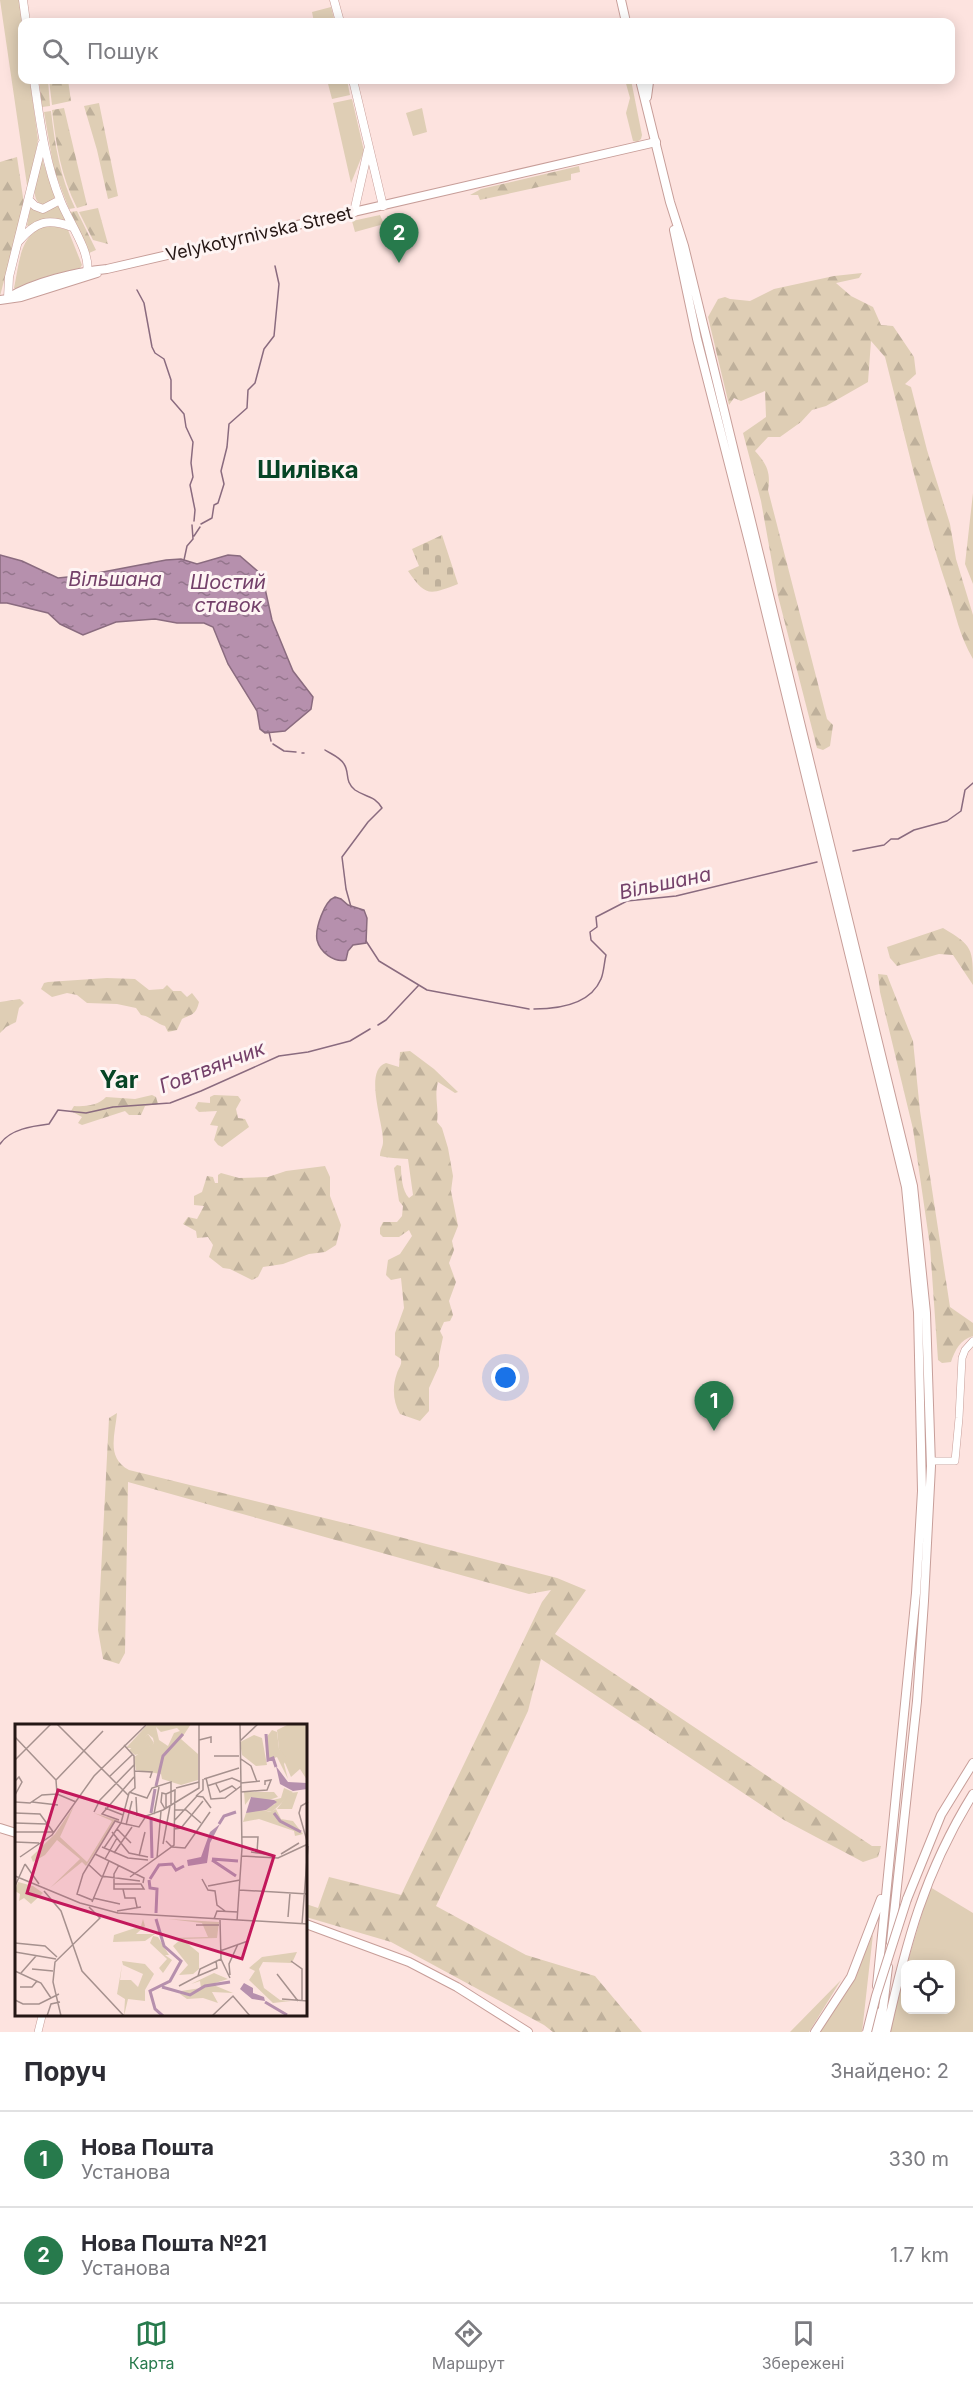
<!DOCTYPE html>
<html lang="uk">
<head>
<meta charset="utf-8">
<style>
  :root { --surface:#fff; --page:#f7f7f7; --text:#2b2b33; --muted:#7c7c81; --line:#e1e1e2; --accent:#277a4c }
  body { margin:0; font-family:Inter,sans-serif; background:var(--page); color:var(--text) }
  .controls { position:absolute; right:18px; bottom:18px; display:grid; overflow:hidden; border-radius:12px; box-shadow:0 3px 15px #0003 }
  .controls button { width:54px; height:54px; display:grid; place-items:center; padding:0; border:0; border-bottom:2px solid var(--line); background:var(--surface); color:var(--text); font:30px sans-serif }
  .you { position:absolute; left:506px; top:1378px; width:21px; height:21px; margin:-15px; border:4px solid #fff; border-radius:50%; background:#1a73e8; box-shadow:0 0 0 9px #1a73e833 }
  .badge { display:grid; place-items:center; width:39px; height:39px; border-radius:50%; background:var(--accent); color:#fff; font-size:20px; font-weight:700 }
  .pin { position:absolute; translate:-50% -50px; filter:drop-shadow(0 2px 3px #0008) }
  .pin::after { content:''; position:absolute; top:32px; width:21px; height:18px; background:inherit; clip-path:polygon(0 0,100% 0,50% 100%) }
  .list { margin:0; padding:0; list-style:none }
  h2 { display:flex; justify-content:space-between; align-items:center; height:78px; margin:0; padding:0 24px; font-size:26px }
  h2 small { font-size:20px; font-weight:400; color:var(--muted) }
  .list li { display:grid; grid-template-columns:39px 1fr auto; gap:18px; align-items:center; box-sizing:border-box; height:96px; padding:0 24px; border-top:2px solid var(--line) }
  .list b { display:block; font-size:22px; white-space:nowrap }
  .list p { margin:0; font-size:20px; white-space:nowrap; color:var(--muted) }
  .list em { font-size:20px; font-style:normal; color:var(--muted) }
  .icon { flex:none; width:33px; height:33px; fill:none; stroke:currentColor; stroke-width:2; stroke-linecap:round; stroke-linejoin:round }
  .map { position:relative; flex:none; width:973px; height:2032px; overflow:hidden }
  .search { position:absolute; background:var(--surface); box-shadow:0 3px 15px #0003; left:18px; right:18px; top:18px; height:66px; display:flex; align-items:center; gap:15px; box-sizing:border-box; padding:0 21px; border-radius:12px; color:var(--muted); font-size:22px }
  .sheet { height:270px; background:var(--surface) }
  nav { display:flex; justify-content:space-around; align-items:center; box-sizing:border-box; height:84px; border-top:2px solid var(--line); background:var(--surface); font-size:16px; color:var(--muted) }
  nav a { display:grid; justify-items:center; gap:3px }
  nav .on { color:var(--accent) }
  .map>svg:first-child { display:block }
</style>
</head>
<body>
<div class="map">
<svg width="973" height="2032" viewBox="0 0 973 2032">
  <defs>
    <pattern id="forest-firs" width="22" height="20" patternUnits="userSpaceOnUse" patternTransform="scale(1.5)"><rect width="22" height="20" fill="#dfceb5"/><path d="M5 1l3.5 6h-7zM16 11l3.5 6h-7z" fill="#bfb09b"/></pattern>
    <pattern id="cemetery-stones" width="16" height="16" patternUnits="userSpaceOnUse" patternTransform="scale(1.5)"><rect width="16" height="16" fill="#dfceb5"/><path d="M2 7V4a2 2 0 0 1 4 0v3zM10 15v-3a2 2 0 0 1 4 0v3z" fill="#bfb09b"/></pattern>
    <pattern id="water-ripples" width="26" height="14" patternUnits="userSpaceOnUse" patternTransform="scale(1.5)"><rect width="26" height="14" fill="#b690ad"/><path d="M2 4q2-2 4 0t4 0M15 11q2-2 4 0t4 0" fill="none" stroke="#94758c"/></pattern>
  </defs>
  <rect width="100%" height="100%" fill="#fde3df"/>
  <path fill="#dfceb5" d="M 0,0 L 19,0 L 22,23 L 22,80 L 30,80 L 38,140 L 28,192 Z
    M 331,7 L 335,22 L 314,22 L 312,12 Z
    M 327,80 L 347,80 L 350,95 L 332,99 Z
    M 625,80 L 631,80 L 642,135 L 641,139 L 637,142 L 633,141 L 626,113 L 630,98 Z
    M 352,99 L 364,151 L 351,183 L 333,103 Z
    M 422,108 L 427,132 L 413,136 L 406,113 Z
    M 42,159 L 55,197 L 50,203 L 42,205 C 27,197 39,173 42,159 Z
    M 59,206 L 66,220 L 65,222 L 30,228 L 27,225 L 30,209 Z
    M 380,215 L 384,224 L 355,232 L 352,221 Z
    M 50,225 L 68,230 L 82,265 L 80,268 L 45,277 L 16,289 L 14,288 C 20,261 19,232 50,225 Z
    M 930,1887 L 973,1913 L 973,2032 L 890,2032 L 905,1970 L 906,2010 L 950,2010 L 950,1964 L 907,1964 Z
    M 873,1934 L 862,2032 L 820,2032 L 851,1984 Z
    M 841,1980 L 809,2032 L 790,2032 Z"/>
  <path fill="url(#forest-firs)" d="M 39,80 L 48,80 L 50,106 L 42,107 Z
    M 49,80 L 68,80 L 71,101 L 52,105 Z
    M 99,103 L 118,196 L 108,199 L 97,150 L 84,106 Z
    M 64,108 L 87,205 L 77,208 C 61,176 56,145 52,110 Z
    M 51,111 C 55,145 60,177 75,208 L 69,209 L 54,170 L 44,112 Z
    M 17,157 L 24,204 L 0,296 L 0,162 Z
    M 579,166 L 580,172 L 571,174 L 571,180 L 480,200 L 478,195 L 470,195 L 481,189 Z
    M 98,208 L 108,244 L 93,240 L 79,212 Z
    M 77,211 L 96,250 L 89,253 L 70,212 Z
    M 862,273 L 859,278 L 836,283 L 851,296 L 873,307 L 881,325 L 893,326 L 914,357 L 916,374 L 905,384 L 911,387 L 927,450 L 950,524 L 956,559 L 973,615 L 973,659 C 959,635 956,615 948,590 C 922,514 905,435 885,357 L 871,341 L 868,382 L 826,406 L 812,410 L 801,422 L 780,437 L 768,437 L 755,451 C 767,464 771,473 768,490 L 827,719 L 833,725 L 830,746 L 823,750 L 817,748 L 778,596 L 761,501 L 743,433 L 766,417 L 765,391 L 741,401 L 734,398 L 729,405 L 708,317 L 718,299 L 725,297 L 730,299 L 750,301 L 774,289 L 834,276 Z
    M 973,493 L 973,584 L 965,564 Z
    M 943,928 C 973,946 973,948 973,985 L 953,955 L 939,954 L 897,966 L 890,958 L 887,947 Z
    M 878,974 L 887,975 L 913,1041 L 920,1111 L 950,1307 L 973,1323 L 973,1336 C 960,1340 955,1350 951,1362 L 942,1363 L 938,1360 L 930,1246 L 913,1129 L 880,992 Z
    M 107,978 L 135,979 L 149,990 L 163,989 L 167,985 L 173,991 L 181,991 L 187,997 L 192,993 L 199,1002 C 196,1015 192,1014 182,1019 L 177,1030 L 168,1032 L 165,1026 C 155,1023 150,1016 141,1015 L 136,1008 L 117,1004 L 87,1003 L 77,995 L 67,993 L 52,997 L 41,989 L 44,983 L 48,982 Z
    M 20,999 L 24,1003 L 19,1008 L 16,1022 L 6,1027 L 0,1033 L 0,1002 Z
    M 410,1051 L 434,1069 L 458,1092 L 455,1093 L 438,1082 C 434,1096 439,1108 437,1122 L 442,1128 L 448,1148 L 453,1176 L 451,1191 L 458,1226 L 452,1241 L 454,1250 L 449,1263 L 456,1282 L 449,1301 L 453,1315 L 450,1321 L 444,1322 L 440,1331 L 443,1337 L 439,1356 L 439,1366 L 429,1388 L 429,1411 L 420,1421 L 400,1414 C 393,1402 392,1387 397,1373 C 399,1367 402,1366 401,1359 L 395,1355 L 395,1333 L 404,1308 L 401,1278 L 391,1280 L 386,1275 L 388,1260 L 400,1254 L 412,1236 L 409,1230 L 399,1237 L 383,1237 L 380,1234 L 380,1228 L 383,1222 L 397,1222 L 402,1216 L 403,1206 L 399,1201 L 394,1168 L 397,1165 L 401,1166 C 401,1175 402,1191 409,1198 L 413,1195 L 408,1159 C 398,1158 388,1158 380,1156 C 380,1150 383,1147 383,1142 C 384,1124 363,1070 386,1063 L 399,1067 L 400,1052 Z
    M 152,1095 L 156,1097 L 158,1104 L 145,1106 L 141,1115 L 129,1115 L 125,1111 L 82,1125 L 78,1123 L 82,1117 L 71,1111 L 74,1106 C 85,1107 99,1105 106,1097 L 135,1099 Z
    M 214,1095 L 238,1096 L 241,1100 L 236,1109 L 238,1118 L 245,1119 L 249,1127 L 222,1147 L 218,1145 L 214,1140 L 218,1126 L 210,1125 L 217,1111 L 199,1112 L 195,1108 L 198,1102 L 210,1103 L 210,1097 Z
    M 325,1166 L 330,1177 L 330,1196 L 341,1225 L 336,1245 L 325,1252 L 309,1254 L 283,1264 L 263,1267 L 258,1277 L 252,1280 L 230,1269 L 223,1268 L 209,1257 L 213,1245 L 208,1237 L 197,1238 L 196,1231 L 183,1224 L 188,1217 L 197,1219 L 204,1206 L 194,1205 L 194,1196 L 202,1192 L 207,1176 L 213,1177 L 215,1183 L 218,1183 L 218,1175 L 221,1173 L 239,1178 L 268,1177 L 286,1171 Z
    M 117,1413 C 115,1436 106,1457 129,1470 L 365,1528 L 557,1578 L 586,1590 L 555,1634 L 872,1846 L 881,1846 L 878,1857 L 863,1862 L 784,1820 L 541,1659 L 528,1711 L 436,1906 L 526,1955 L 595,1976 L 642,2032 L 553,2032 L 544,2025 L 391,1942 L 306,1917 L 306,1904 L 318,1908 L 329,1877 L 401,1895 L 542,1602 L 551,1590 L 529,1594 L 128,1482 L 125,1653 L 119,1664 L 103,1659 L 98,1630 L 109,1418 Z"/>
  <path fill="url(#cemetery-stones)" d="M 442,535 L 458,584 C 429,595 426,597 408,571 L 419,566 L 412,549 Z"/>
  <path fill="url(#water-ripples)" stroke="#8a6b7f" stroke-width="1.5" d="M 0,555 L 22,561 L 58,578 L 87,575 L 166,560 L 181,559 L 197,564 L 228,555 L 240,556 L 262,575 L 272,620 L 288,659 L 293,671 L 313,697 L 311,709 L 285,731 L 265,733 L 260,729 L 257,711 L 228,664 L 213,627 L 204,623 L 177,623 L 155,619 L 116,622 L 83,635 L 60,624 L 48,613 L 7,603 L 0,603 Z
    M 335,897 L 341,899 L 348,905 L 364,910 L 367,918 L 366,943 L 353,945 L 348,951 L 346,960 C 334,963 320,952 317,940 C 315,929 324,901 335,897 Z"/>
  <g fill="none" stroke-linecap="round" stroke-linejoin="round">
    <path stroke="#8a6b7f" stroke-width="1.5" d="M 137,290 L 144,303 L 152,347 L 155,353 L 164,359 L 171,380 L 171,399 L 184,414 L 186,427 L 193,442 L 191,463 L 193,477 L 190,485 L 195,510 L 194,521
      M 201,524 L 212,518 L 214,505 L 218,503 L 224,484 L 221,471 L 227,447 L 229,424 L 247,408 L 248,390 L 255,383 L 264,349 L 274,336 L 279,284 L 275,266
      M 194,536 L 200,527
      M 184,560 L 187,546 L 193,539 L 192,525
      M 269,732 L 271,741
      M 273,744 L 284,751 L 296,752
      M 325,750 C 331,754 340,757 344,764 C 350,773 344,781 355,790 C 367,798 374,795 382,808 L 368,822 L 342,857 L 346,889 L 351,907
      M 302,753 L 304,753
      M 853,851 L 884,845 L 891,839 L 898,839 L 914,830 L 947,821 L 961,811 L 965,790 L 973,783
      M 366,941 L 379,961 L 427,990 L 529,1009
      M 534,1009 C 559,1009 590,1005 601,979 C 604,972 604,963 606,955 L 591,940 L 590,932 L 597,927 L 596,917 L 627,901 L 676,896 L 817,862
      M 378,1025 L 386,1020 L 418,986
      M 0,1144 C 10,1129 33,1126 49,1124 L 58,1110 L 86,1113 L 113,1107 L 170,1103 L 201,1091 L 279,1056 L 308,1052 L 350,1041 L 370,1029"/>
    <g stroke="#c79e99" stroke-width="8">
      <path id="tertiary" d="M 931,1461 L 955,1461 L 959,1418 L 962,1358 L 965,1350 L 973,1341
        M 38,2032 L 42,2016"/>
    </g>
    <g stroke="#c79e99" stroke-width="9">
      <path id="secondary" d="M 23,0 L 26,22
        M 334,0 L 340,22
        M 34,80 C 40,121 45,163 61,202 C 68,220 91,253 87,271
        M 353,80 L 383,206
        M 29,200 L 35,206 L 43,209 L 60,200
        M 354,212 L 368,150
        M 19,241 C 36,221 48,218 72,227
        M 8,298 L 9,277 L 42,144"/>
    </g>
    <g stroke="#c79e99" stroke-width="10">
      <path id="primary" d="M 8,298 C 34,282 76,272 107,269 L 656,142
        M 0,300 L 21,297 L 97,273
        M 0,1828 L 16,1833
        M 306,1924 L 409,1962 L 457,1987 L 528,2032"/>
    </g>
    <g stroke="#c79e99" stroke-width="10">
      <path id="trunk" d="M 621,0 L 626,22
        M 640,80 L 670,202 L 684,246 L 913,1186 L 926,1313 L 931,1466 L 924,1601 L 917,1701 L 891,1942
        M 647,97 L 649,82 L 647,80
        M 674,230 L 697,339 L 750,546 L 906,1187 L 918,1312 L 922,1491 L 916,1593 L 877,1986
        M 907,1899 L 941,1815 L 973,1763
        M 815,2032 L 851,1977 L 881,1899
        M 873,2032 L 875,2011
        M 880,2032 L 888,1967
        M 886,2032 C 906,1943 924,1873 973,1794"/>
    </g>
    <use href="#tertiary" stroke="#fff" stroke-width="7"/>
    <use href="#secondary" stroke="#fff" stroke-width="8"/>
    <use href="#primary" stroke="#fff" stroke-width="8"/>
    <use href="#trunk" stroke="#fff" stroke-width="8"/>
    <g stroke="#c79e99" stroke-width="10" stroke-linecap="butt">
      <path id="trunk-bridge" d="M 867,2032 L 876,1996 L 907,1899"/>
    </g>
    <use href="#trunk-bridge" stroke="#fff" stroke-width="8"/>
  </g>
  <g text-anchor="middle" stroke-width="6" stroke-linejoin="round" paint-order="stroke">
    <g font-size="18" fill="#241614" stroke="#fef4f3">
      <text transform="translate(259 234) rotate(-13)" y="6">Velykotyrnivska Street</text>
    </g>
    <g font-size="20" font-style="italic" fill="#74416a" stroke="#fef4f3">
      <text x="115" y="586">Вільшана</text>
      <text x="228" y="589">Шостий<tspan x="228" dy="23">ставок</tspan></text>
      <text transform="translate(665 883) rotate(-12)" y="7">Вільшана</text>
      <text transform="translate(212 1067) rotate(-21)" y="7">Говтвянчик</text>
    </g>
    <g font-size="24" font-weight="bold" fill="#064425" stroke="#fef4f3">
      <text x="308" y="478">Шилівка</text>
      <text x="119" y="1088">Yar</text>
    </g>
  </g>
  <g transform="translate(15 1724)">
    <rect width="292" height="292" fill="#fde3df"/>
    <path d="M 274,0 L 292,0 L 292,56 L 285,45 L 276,53 L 264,25 L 262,6 ZM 133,10 L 139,19 L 128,29 L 120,31 L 114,26 ZM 3,158 L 18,162 L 28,169 L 16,180 L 9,174 L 4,177 L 5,170 L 0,167 Z" fill="#dfceb5"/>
    <path d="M 133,0 L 176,0 L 166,15 L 183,30 L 183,56 L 166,61 L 147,55 L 146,50 L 121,46 L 119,33 L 139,19 L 138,14 L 133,10 L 120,24 L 111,24 ZM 141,3 L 146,8 L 162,4 L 165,7 L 159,9 L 153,22 L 144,16 ZM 257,6 L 262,8 L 264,25 L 272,34 L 269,40 L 273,55 L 262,33 L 254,36 L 251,14 ZM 239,11 L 247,14 L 252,41 L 241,42 L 227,31 L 225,18 ZM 229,68 L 259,68 L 263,73 L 251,77 L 236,73 L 230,81 ZM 283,68 L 277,85 L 262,85 L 274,69 ZM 59,82 L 45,113 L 72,138 L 97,97 L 79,89 L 105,97 L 101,97 L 71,142 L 67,138 L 35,164 L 65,135 L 42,116 L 30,131 L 18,138 L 16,133 L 40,110 ZM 242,85 L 256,88 L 261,85 L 266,95 L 278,97 L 288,110 L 280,112 L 279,107 L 244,95 L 228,98 L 231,89 ZM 128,195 L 130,202 L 121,210 L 140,210 L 130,217 L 98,218 L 99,211 L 126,202 ZM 153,195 L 204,198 L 202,214 L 167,215 L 184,229 L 184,245 L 178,250 L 164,251 L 173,241 L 158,222 L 166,215 L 157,214 L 193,213 L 187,199 ZM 138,212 L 143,213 L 154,231 L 150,231 L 157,236 L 148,249 L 144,244 L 152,235 L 135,219 ZM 282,228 L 277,239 L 248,238 L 244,245 L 249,264 L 265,276 L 276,277 L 258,279 L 234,256 L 240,247 L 234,244 L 247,233 ZM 107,237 L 130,240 L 139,250 L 130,266 L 130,277 L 113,275 L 109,292 L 110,275 L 102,270 L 107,241 L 105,256 L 116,256 L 123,263 L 128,250 L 108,241 ZM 199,249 L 213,255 L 200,259 L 201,262 L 218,269 L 197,268 L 203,279 L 188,274 L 172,275 L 165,270 L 166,267 L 186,264 L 185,257 L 176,260 Z" fill="#dfceb5" fill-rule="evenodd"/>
    <path d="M 269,64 L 278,68 L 257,88 L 248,86 L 260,80 L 260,77 L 251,77 L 236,73 L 233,77 L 236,73 L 254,77 L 266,74 Z" fill="#dfceb5"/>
    <path d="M 261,42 L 273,58 L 292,59 L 292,65 L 278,67 L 265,60 ZM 236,73 L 259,76 L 262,78 L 251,86 L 231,89 ZM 205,100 L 195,119 L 192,139 L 173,142 L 172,136 L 186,133 L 195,108 ZM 229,259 L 238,264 L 238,269 L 249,273 L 250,277 L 237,275 L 225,265 Z" fill="#b690ad"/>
    <path fill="none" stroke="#b690ad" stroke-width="3" d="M 251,10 L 253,36 L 258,34 L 261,43M 141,62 L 148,32 L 168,10M 136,89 L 140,65M 259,89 L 265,97 L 286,108M 136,93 L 137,134M 204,100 L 209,92 L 221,88M 197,135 L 223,137M 197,136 L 221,152M 135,155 L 144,141 L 157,140 L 161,146 L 169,142M 134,156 L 135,164 L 142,165 L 141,189M 141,195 L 149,222 L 166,237 L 155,257 L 135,267 L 140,285 L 148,292M 147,263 L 175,271 L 190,262 L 215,258M 250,278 L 272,291"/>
    <path fill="none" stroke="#a6918e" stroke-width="1.5" d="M 42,0 L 113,71M 0,13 L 41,56M 184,16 L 196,13 L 196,19M 225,17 L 243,0M 199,32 L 224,32M 226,35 L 236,42 L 242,58M 0,36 L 36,0M 119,47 L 137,48 L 135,54M 94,53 L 118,30M 191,54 L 196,75 L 210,74 L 226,62M 189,55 L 224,44M 41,56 L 88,7M 41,56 L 42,70 L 61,78M 0,57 L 4,53 L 7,58 L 0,71M 226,59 L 245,57M 201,60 L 205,68 L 217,62 L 222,66M 192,62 L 217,54 L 226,58M 161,64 L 184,58M 114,68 L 132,74 L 137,64 L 156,58 L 156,81M 226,68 L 252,66 L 256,56 L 250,57 L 250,61M 181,72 L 188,73 L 196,84M 181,72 L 188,66 L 188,55M 121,73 L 122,92M 0,78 L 15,79 L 27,71 L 42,70M 17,78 L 43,81M 90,84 L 108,91M 150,85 L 146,78 L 147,69 L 151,70M 159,86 L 171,86 L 186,99M 79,88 L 85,76 L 119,41M 0,89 L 25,90 L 39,109M 139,90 L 144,63M 104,96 L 87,90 L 119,53M 159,97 L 182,72M 0,99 L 31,100M 106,99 L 124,103 L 131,92 L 148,86 L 184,64 L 184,0M 111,101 L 117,77M 102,105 L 116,119M 159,105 L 166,104 L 188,77M 0,108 L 38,108M 97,108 L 114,129 L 133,133M 227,113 L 243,113 L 242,129M 151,117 L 157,123 L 170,124 L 195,88M 292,117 L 284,89 L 286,82 L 293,78M 0,118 L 24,119M 148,120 L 155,82M 87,123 L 113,134 L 133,136M 89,124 L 106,99 L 114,69 L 120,64 L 119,32 L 109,21M 236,128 L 258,131M 99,129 L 117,103M 80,130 L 129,154 L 128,159M 266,130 L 284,119M 124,132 L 130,108M 227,132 L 263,134 L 293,120M 5,133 L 37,111 L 79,52 L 131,1M 142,134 L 146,87M 90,135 L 102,114M 10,140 L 24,160M 73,140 L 86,152 L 125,157M 0,152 L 65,179 L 103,189 L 293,200M 115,153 L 159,121 L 160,66 L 151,70 L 151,84M 187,155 L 193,166 L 200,167 L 202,181 L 210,187M 99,160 L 126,160 L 129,165 L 99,165 L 99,150 L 104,141M 0,162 L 10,140M 193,162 L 225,156M 108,165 L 110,174 L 120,174 L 122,183M 224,166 L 293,170M 29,167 L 46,187 L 67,247 L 109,292M 78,174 L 105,180M 77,176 L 62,170 L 68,150 L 100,97 L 106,99M 77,178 L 94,137M 102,187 L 126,183M 273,193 L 275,169M 199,195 L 202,187 L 223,188M 205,196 L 206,235 L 215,254M 222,197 L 227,124 L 225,0M 287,200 L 293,122M 181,201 L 204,201M 0,219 L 30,222 L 42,233M 205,227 L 233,217M 0,228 L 41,235M 276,237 L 287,245 L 287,277M 17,245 L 38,247M 0,247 L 26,259 L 36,274M 6,249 L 21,232M 262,250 L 283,277M 215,251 L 214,240 L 223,220M 183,252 L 202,244 L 201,237M 164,262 L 183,252 L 185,245 L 206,235M 5,263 L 17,263 L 22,257M 267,275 L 293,277M 0,276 L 8,280 L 24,280 L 44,270M 32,292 L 36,280 L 45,278M 46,292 L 38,258 L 40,238 L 85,194 L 74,183M 197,292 L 218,272 L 235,292"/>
    <path fill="#c2185b" fill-opacity="0.15" stroke="#c2185b" stroke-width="3" d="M 43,66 L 259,132 L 227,235 L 12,169 Z"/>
    <rect width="292" height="292" fill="none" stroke="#241614" stroke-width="3"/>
  </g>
</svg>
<div class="controls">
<button><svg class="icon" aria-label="locate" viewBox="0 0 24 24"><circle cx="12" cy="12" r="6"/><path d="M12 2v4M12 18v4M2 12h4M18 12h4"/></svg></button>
</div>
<div class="you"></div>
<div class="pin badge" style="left:714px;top:1431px">1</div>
<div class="pin badge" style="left:399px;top:263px">2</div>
<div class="search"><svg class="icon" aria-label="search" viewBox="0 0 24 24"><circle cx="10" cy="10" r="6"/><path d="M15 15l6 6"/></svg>Пошук</div>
</div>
<section class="sheet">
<h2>Поруч<small>Знайдено: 2</small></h2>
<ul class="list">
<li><span class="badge">1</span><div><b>Нова Пошта</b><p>Установа</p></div><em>330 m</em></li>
<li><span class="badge">2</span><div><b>Нова Пошта №21</b><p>Установа</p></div><em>1.7 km</em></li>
</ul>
</section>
<nav>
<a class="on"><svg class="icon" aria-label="map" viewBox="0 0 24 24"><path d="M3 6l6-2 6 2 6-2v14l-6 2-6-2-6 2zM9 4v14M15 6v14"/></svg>Карта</a>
<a><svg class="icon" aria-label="directions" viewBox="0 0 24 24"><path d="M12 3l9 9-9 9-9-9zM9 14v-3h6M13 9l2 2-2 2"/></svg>Маршрут</a>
<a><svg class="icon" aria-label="saved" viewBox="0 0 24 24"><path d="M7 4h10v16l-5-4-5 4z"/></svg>Збережені</a>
</nav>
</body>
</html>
